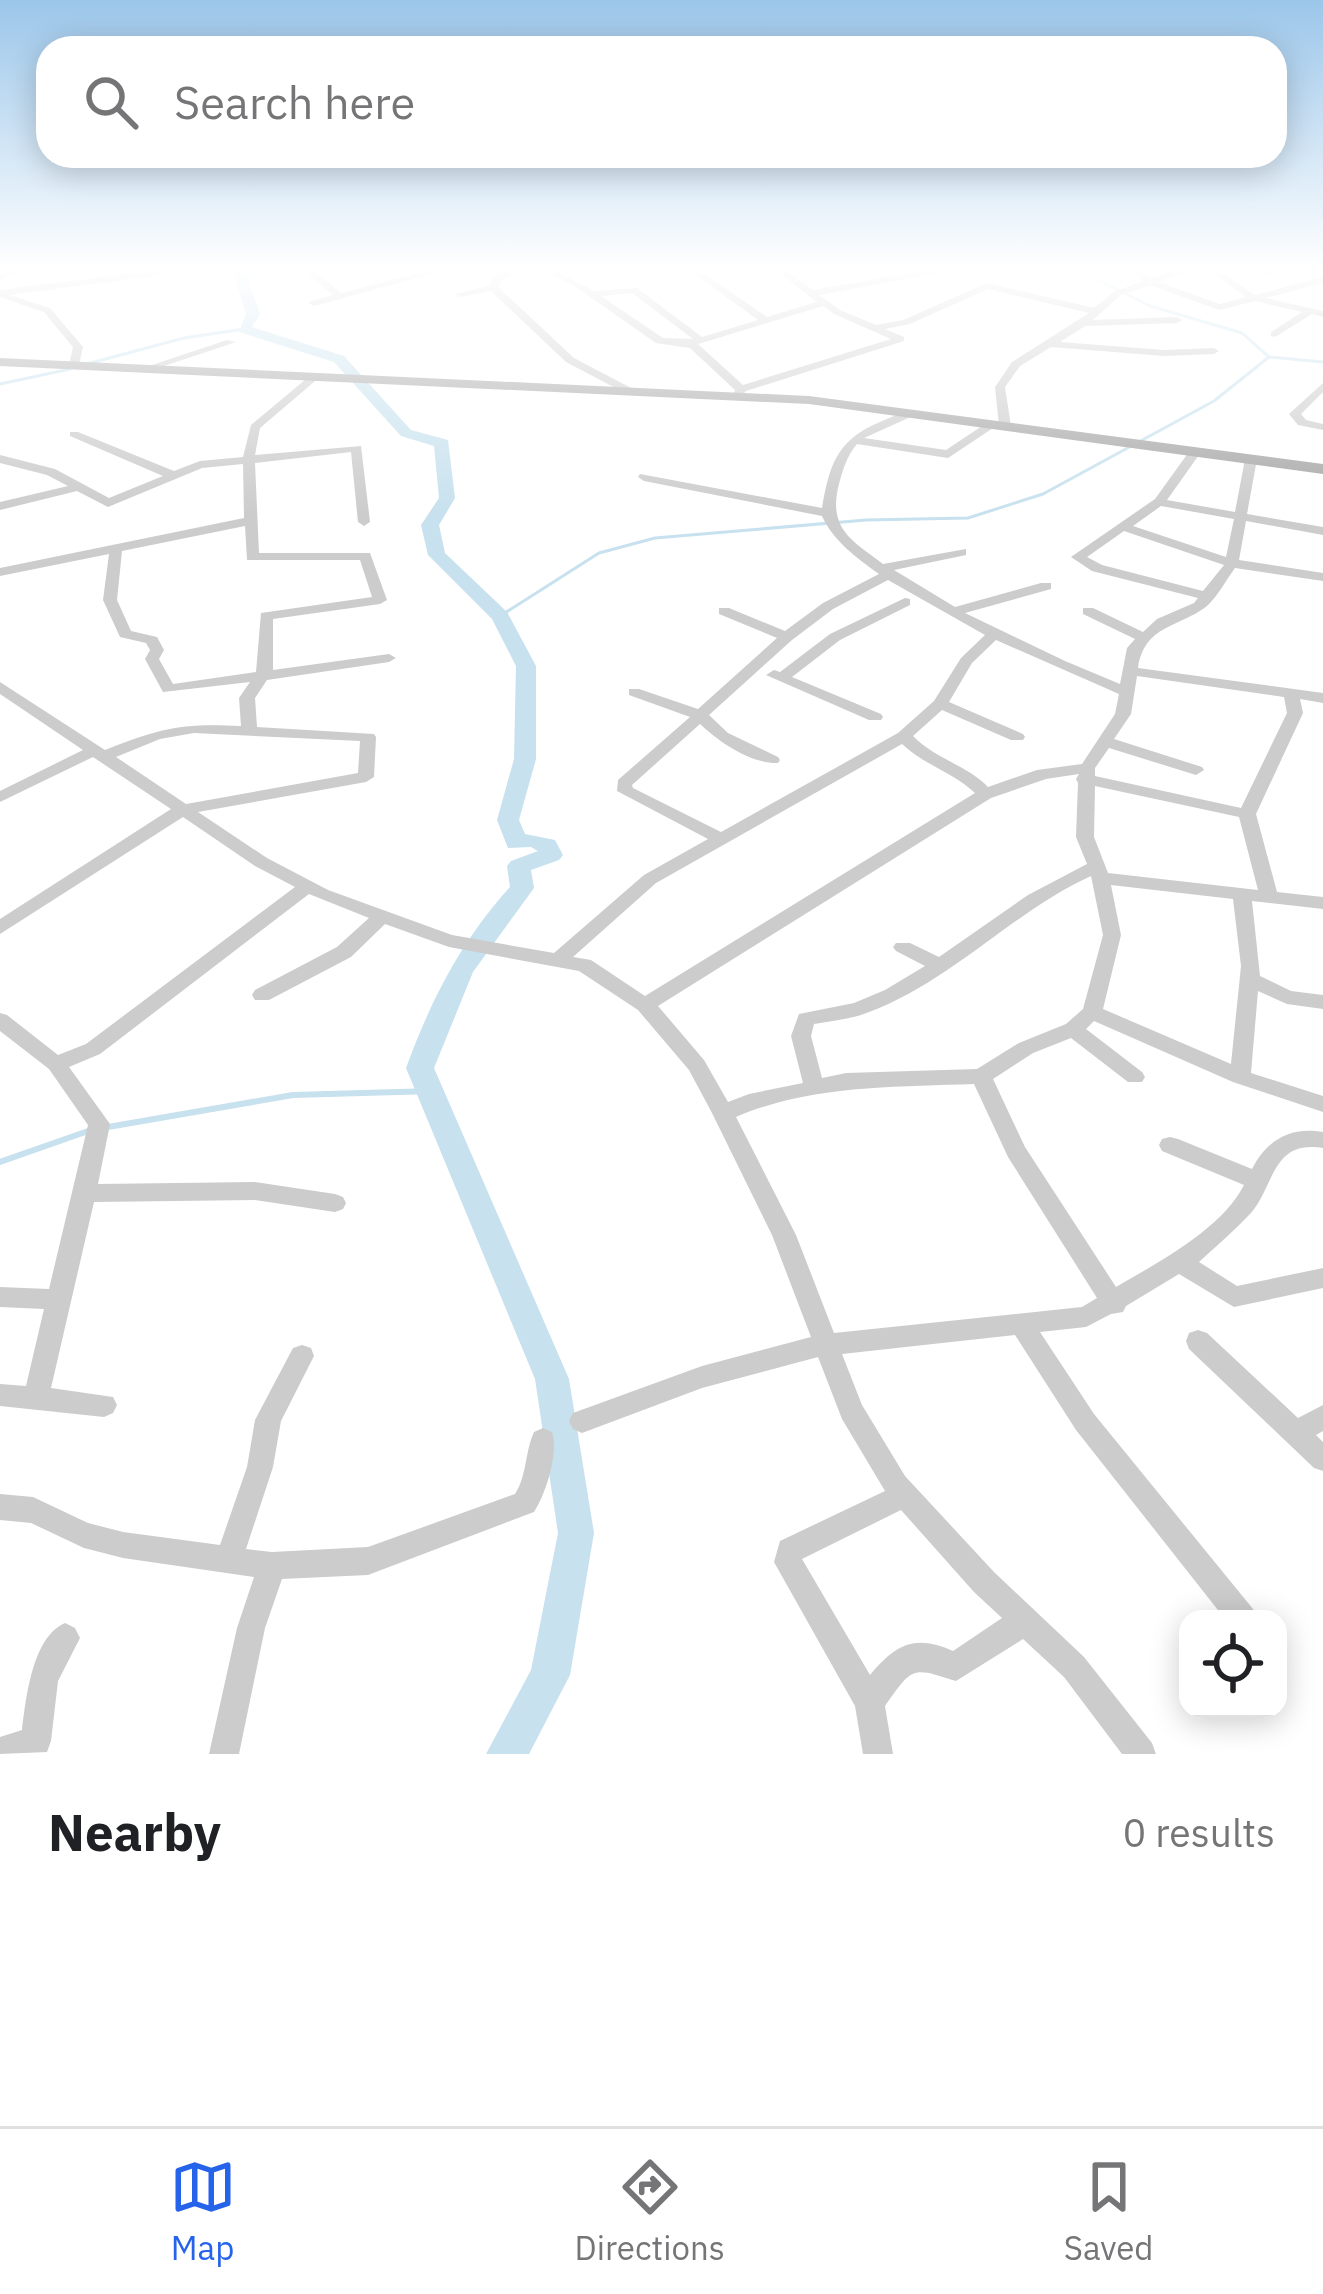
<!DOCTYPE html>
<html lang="en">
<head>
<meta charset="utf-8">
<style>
  :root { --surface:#fff; --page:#f2f2f2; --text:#202124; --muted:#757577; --line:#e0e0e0; --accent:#2563eb }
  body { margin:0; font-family:"IBM Plex Sans",sans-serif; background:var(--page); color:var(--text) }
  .controls { position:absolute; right:36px; bottom:36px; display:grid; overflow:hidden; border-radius:24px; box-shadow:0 6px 30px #0003 }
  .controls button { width:108px; height:108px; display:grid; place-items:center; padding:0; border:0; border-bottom:3px solid var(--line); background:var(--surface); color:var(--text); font:60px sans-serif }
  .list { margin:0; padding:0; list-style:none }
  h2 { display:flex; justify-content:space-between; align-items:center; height:156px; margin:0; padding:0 48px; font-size:51px }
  h2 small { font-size:39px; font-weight:400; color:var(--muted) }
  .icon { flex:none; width:66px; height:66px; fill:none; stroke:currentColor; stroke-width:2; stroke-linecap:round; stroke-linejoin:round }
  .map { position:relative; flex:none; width:1323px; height:1754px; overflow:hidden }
  .search { position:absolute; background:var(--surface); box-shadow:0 6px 30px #0003; left:36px; right:36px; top:36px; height:132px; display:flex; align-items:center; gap:30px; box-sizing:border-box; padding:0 42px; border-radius:36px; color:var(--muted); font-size:45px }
  .sheet { height:372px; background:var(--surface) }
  nav { display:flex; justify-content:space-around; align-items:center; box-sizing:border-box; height:168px; border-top:3px solid var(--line); background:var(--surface); font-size:33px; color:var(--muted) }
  nav a { display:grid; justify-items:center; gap:6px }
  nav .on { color:var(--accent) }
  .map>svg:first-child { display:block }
</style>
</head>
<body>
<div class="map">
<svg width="1323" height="1754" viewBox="0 0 1323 1754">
  <rect width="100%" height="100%" fill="#fff"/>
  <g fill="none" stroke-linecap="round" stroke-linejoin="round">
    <path stroke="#c7e1ee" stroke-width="3" d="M 1269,357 L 1323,362
      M 87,364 L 184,338 L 244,329
      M 0,384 L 70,369
      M 500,616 L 599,553 L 655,538 L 866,520 L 968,518 L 1043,494 L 1214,401 L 1269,357 L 1242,333 L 1150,306 L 1075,268"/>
    <path stroke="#c7e1ee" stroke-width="6" d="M 108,1127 L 293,1095 L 433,1091
      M 0,1162 L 91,1130"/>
    <path fill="#c7e1ee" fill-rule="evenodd" d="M 232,268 L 244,268 L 260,314 L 252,327 L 344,356 L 411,430 L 448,440 L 455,498 L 439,525 L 445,553 L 507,612 L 536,666 L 536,759 L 519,820 L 525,834 L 555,840 L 563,855 L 559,860 L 531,870 L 534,888 L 473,972 L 434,1068 L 569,1379 L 594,1533 L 570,1675 L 529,1754 L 486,1754 L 531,1670 L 558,1533 L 535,1379 L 406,1068 C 431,1000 461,941 510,887 L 507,866 L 511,861 L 538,851 L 531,847 L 508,848 L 497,820 L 514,759 L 516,666 L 492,619 L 428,555 L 421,525 L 439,498 L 434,446 L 401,436 L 334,362 L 239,332 L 246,314 Z"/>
    <path fill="#ccc" fill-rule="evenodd" d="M 12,268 L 25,268 L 0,280 L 0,274 Z
      M 302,268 L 312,268 L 341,293 L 438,268 L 454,268 L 314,306 L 309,303 L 311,301 L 333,295 Z
      M 514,268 L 526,268 L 501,281 L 498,287 L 574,358 L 633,389 L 633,393 L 625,393 L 566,362 L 491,291 L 460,297 L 455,294 L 489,286 L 494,277 Z
      M 538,268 L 550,268 L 594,291 L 637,288 L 702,337 L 758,320 L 695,274 L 698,269 L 767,317 L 817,302 L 773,268 L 783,268 L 813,290 L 941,268 L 963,268 L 820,295 L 840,310 L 876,325 L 903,320 L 987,283 L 1094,308 L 1115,291 L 1141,282 L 1141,278 L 1122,268 L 1135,268 L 1153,278 L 1181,268 L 1195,268 L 1159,282 L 1220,304 L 1246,297 L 1205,268 L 1216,268 L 1255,295 L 1323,277 L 1323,283 L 1266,298 L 1323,311 L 1323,317 L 1312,314 L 1275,337 L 1271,336 L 1271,332 L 1302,312 L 1255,301 L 1219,310 L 1150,285 L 1121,295 L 1093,320 L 1177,317 L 1182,320 L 1177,323 L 1085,326 L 1060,342 L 1164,350 L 1214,348 L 1219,351 L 1214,354 L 1164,356 L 1051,347 L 1020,366 L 1005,387 L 1011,426 L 1005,429 L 999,426 L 995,387 L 1012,362 L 1089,313 L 988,289 L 910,324 L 885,329 L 904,337 L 904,341 L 746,391 L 738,399 L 733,396 L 735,390 L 690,348 L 656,343 L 573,285 ZM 632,293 L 693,339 L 663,338 L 601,296 ZM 823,306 L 834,314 L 891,339 L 743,385 L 698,344 Z
      M 1250,268 L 1263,268 L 1275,274 L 1270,277 Z
      M 158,270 L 161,275 L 9,295 L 50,308 L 83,347 L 79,365 L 74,368 L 69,365 L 73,347 L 44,312 L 0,297 L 0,290 Z
      M 227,340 L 236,342 L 149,371 L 140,369 Z
      M 312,374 L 321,376 L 260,428 L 255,455 L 361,446 L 370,522 L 364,526 L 358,522 L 351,452 L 255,463 L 259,553 L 370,553 L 387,600 L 380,604 L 273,619 L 273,670 L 389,654 L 396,658 L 389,662 L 267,680 L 255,698 L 257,727 L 374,734 L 376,737 L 374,777 L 366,782 L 198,812 L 267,858 L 328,890 L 452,935 L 554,953 L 644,875 L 708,839 L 617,791 L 618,780 L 690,717 L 629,695 L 629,689 L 639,689 L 698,709 L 777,638 L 719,614 L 719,608 L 729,608 L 785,631 L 823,603 L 879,574 C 857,558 833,541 822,516 L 644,481 L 638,477 L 640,474 L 822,508 C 830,459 840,437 887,419 C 897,415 905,411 915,411 L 915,415 L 864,438 L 946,450 L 988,422 L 996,422 L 996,426 L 948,458 L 857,444 C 846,457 842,472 838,488 C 829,530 853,541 883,564 L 966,549 L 966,555 L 894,570 L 955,607 L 1041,583 L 1051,583 L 1051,589 L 965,613 L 1065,661 L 1120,684 L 1127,648 L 1135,639 L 1083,614 L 1083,608 L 1093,608 L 1143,632 L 1157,619 L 1194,603 L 1198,598 L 1092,571 L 1071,557 L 1155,499 L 1191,449 L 1201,452 L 1167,500 L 1235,512 L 1245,459 L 1251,455 L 1257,459 L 1247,514 L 1323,527 L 1323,535 L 1246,521 L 1239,560 L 1323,573 L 1323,581 L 1235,568 C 1226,580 1218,596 1207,606 C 1179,628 1145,624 1138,668 L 1323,693 L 1323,703 L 1300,699 L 1303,713 L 1256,814 L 1277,892 L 1323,897 L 1323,909 L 1252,901 L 1260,976 L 1291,991 L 1323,995 L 1323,1009 L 1287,1004 L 1258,991 L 1251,1073 L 1323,1096 L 1323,1112 L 1233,1082 L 1094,1021 L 1086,1029 L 1142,1072 L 1145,1077 L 1142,1082 L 1128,1082 L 1071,1038 L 1033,1053 L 993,1079 L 1025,1147 L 1116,1287 C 1157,1263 1222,1229 1244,1185 L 1162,1151 L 1159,1145 L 1162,1139 L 1170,1137 L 1178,1139 L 1252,1169 C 1267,1140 1290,1126 1323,1132 L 1323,1148 C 1271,1139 1275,1187 1250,1214 C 1234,1231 1216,1246 1199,1262 L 1237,1286 L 1323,1268 L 1323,1288 L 1234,1307 L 1179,1274 L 1126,1306 L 1123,1312 L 1111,1314 L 1086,1327 L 1040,1332 L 1094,1414 L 1253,1609 L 1257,1619 L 1225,1619 L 1076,1430 L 1015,1335 L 842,1354 L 862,1405 L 905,1476 L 994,1572 L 1084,1657 L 1152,1743 L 1156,1754 L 1122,1754 L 1064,1677 L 1023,1639 L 956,1681 C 912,1667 913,1666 885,1706 L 893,1754 L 863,1754 L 855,1706 L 774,1562 L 780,1541 L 885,1491 L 842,1419 L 818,1357 L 702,1388 L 582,1433 L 573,1429 L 569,1421 L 573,1413 L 702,1366 L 811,1337 L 772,1235 L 712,1113 L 689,1070 L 638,1010 L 579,971 L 449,947 L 385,924 L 351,957 L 269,1000 L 255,1000 L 252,995 L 255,990 L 337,947 L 369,918 L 309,894 L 100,1054 L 69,1067 L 110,1124 L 98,1184 L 255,1182 L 335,1194 L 343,1197 L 346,1203 L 343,1209 L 335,1212 L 255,1200 L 94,1202 L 51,1388 L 113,1397 L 117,1405 L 113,1413 L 104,1417 L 0,1406 L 0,1384 L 26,1386 L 44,1309 L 0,1307 L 0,1287 L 49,1289 L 88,1125 L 49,1069 L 0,1031 L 0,1013 L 7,1015 L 58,1055 L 86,1044 L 295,887 L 255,866 L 183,817 L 0,934 L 0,919 L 171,809 L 93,757 L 0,802 L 0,791 L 83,750 L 0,694 L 0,682 L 105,750 C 160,728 182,723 241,726 L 239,698 L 250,682 L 163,692 L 145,659 L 150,650 L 146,643 L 120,637 L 103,600 L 109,554 L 0,576 L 0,568 L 244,518 L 243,464 L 202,468 L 108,507 L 77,491 L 0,510 L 0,502 L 68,486 L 47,475 L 0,463 L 0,455 L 55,469 L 109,498 L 163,476 L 70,436 L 70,432 L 78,432 L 174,471 L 200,461 L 243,457 L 251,425 ZM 1161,506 L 1234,519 L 1226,557 L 1133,526 ZM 245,526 L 247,560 L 360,560 L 372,597 L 261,613 L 256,672 L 173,684 L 159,659 L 164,650 L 157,637 L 131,631 L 117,600 L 122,551 ZM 1124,531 L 1224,565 L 1203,591 L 1102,565 L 1087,557 ZM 888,580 L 985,635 L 961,658 L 934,701 L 898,733 L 721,832 L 633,788 L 632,785 L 700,724 C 719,742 751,764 778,763 L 780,760 L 778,757 L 728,733 L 709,715 L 792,640 L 833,609 ZM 996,640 L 1119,694 L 1115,714 L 1082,764 L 1037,770 L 988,787 C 967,765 935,759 913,736 L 942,710 L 1011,740 L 1023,740 L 1025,737 L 1023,734 L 949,702 L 972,663 ZM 1137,676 L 1284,697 L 1287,713 L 1241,808 L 1095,776 L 1095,768 L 1109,748 L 1196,775 L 1204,770 L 1202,767 L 1114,739 L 1131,714 ZM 194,733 L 360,741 L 358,773 L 186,804 L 116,757 L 160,739 ZM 902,744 C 924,765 953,772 975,793 L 645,996 L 591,960 L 573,957 L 656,883 ZM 1079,774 L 1076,779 L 1078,783 L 1076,837 L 1087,864 L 1028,895 L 939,957 L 910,943 L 896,943 L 893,947 L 896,951 L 925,966 L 885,990 L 854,1003 L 799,1014 L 791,1036 L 803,1083 L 749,1094 L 728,1102 L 704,1060 L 658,1006 L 991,798 L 1046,779 ZM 1095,786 L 1239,817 L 1258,890 L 1108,873 L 1094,837 ZM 1091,876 L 1103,935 L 1083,1009 L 1066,1024 L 1019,1043 L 977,1069 L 846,1073 L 822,1078 L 811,1036 L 814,1024 C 833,1021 852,1019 869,1012 C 952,981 1012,912 1091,876 ZM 1111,885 L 1233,899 L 1241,966 L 1231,1064 L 1103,1009 L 1121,935 ZM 974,1084 L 1008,1157 L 1097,1298 L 1082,1307 L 834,1333 L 796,1235 L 736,1117 C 810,1085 895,1087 974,1084 ZM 901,1510 L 974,1592 L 1002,1618 L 953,1651 C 915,1634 896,1644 870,1675 L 802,1559 Z
      M 1323,383 L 1323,392 L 1301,414 L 1306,420 L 1323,424 L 1323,430 L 1298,425 L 1289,414 Z
      M 905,598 L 910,599 L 910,605 L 840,640 L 792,677 L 881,714 L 883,717 L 881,720 L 869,720 L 766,675 L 774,670 L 780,672 L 830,634 Z
      M 1198,1330 L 1207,1333 L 1298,1418 L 1323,1405 L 1323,1431 L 1316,1435 L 1323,1442 L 1323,1471 L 1314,1468 L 1189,1349 L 1186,1341 L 1189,1333 Z
      M 302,1345 L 311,1348 L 314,1356 L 281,1421 L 273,1467 L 246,1549 L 272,1552 L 368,1547 L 515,1494 C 527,1476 525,1451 534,1432 L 543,1428 L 552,1432 C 559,1452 546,1494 534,1512 L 368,1575 L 282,1579 L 265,1628 L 239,1754 L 209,1754 L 237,1628 L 254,1577 L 123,1558 L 84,1548 L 31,1523 L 0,1520 L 0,1494 L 33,1497 L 88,1523 L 123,1532 L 220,1545 L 247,1467 L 255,1420 L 293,1348 Z
      M 65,1623 L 75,1628 L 80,1638 L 58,1681 L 51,1741 L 47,1752 L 0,1754 L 0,1737 L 22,1730 C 26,1699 32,1637 65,1623 Z"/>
    <path fill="#a7a7a7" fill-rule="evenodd" d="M 0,358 L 809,396 L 1323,464 L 1323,474 L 809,404 L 0,366 Z"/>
  </g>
  <linearGradient id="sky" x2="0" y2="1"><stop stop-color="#9bc6ea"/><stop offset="0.52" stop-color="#fff"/><stop offset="1" stop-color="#fff" stop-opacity="0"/></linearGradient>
  <rect width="1323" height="514" fill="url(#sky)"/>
</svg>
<div class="controls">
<button><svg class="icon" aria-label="locate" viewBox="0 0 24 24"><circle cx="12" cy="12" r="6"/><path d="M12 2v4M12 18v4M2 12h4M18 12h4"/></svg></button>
</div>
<div class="search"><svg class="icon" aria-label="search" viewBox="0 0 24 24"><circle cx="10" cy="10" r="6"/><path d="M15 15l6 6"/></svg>Search here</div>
</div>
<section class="sheet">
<h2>Nearby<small>0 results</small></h2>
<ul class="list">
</ul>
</section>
<nav>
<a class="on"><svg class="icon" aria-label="map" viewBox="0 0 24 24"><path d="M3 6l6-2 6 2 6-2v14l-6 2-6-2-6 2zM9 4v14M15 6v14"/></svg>Map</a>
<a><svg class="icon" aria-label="directions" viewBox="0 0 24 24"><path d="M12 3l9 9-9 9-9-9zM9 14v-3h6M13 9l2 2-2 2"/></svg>Directions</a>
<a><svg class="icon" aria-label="saved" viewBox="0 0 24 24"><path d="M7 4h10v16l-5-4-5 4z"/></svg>Saved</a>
</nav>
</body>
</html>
